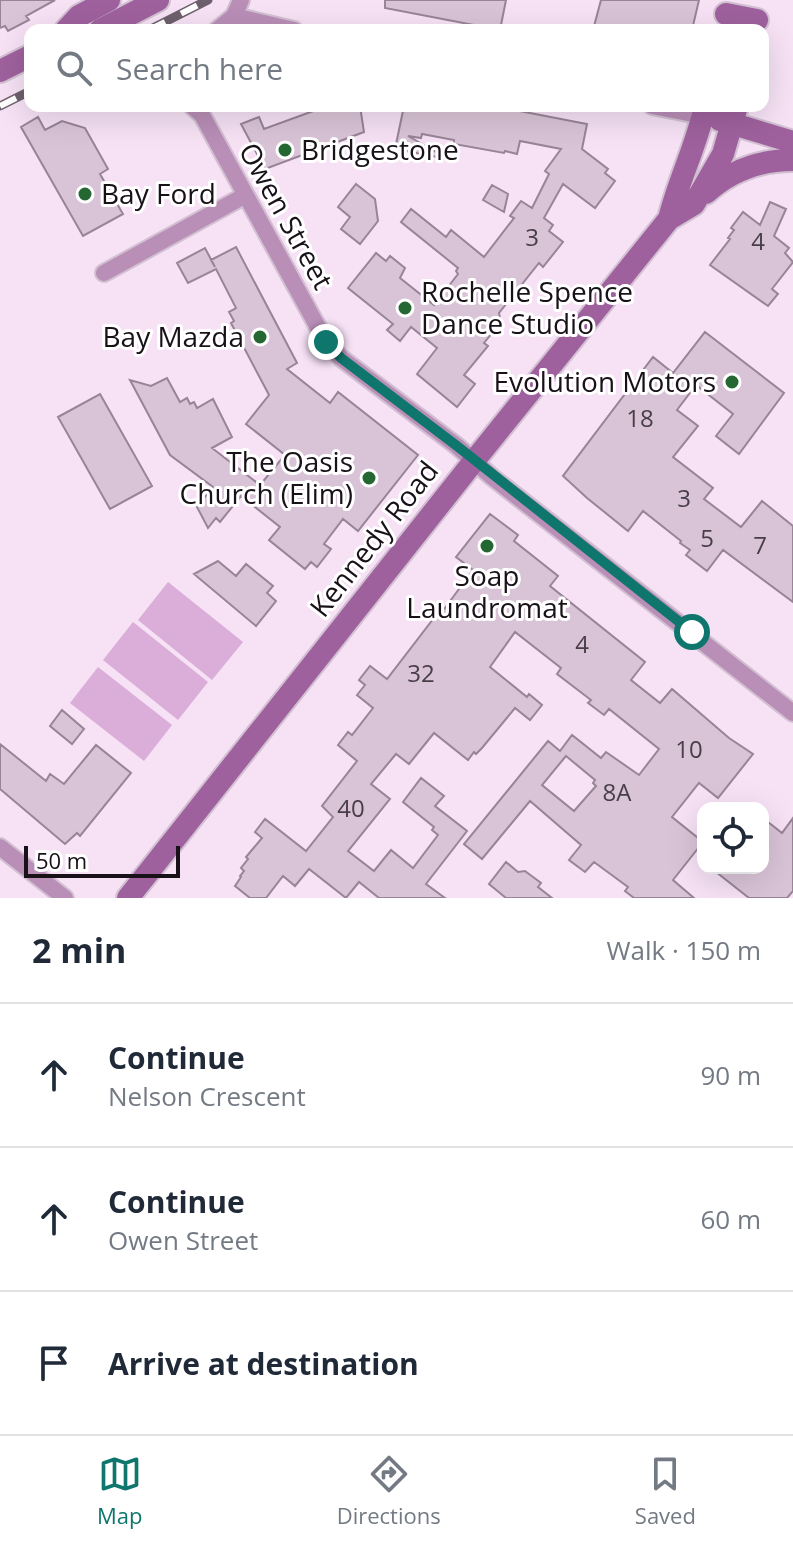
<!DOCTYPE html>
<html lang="en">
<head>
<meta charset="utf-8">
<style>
  :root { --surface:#fff; --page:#f2f2f3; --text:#1f2937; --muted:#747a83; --line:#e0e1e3; --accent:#0f766e }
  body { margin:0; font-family:"Open Sans",sans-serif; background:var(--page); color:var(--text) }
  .controls { position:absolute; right:24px; bottom:24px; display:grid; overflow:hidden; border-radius:16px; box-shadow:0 8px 32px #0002 }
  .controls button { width:72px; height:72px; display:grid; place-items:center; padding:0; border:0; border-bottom:2px solid var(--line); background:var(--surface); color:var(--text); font:40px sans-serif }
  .scale { position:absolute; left:24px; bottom:20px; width:156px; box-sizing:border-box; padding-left:8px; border:4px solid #181118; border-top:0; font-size:22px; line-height:28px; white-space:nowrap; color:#181118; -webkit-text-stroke:6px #fff; paint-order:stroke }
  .stop { position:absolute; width:24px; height:24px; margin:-18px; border:6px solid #0f766e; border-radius:50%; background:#fff }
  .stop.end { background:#0f766e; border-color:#fff; box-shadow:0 2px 8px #0008 }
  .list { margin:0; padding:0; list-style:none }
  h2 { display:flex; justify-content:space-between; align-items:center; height:104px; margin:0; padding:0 32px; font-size:34px }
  h2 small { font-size:26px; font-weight:400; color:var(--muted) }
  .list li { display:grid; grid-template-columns:52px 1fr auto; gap:24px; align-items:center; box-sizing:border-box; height:144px; padding:0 32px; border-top:2px solid var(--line) }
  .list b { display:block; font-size:30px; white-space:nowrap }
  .list p { margin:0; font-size:26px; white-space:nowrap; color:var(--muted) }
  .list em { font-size:26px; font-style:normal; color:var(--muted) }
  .icon { flex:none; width:44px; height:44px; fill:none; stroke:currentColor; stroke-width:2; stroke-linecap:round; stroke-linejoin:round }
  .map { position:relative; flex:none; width:793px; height:898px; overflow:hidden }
  .search { position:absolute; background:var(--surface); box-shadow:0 8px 32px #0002; left:24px; right:24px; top:24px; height:88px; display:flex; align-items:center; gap:20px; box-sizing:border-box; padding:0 28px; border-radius:16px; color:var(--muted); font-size:30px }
  .sheet { height:536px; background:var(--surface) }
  nav { display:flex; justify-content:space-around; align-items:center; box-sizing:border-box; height:112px; border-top:2px solid var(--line); background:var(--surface); font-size:22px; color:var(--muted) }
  nav a { display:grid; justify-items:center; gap:4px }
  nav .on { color:var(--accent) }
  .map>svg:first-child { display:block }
</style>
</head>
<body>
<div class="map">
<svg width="793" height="898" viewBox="0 0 793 898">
  <rect width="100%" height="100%" fill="#f6e1f5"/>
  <path fill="#dbadd9" d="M 168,582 L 243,642 L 212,680 L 138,620 Z
    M 133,622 L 208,682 L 178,720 L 103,660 Z
    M 98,667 L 172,725 L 144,761 L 70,703 Z"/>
  <path fill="#d9c4d7" stroke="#978496" stroke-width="2" fill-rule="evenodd" d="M 0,0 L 55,0 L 26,16 L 29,20 L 8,31 L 5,26 L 0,28 Z
    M 385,0 L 506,0 L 500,30 L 385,8 Z
    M 601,0 L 699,0 L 692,30 L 593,30 Z
    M 327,106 L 360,106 L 364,132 L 265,169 L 241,124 L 259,117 L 264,129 Z
    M 404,106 L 428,110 L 429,106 L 494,106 L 587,124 L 582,149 L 608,169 L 605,173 L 615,181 L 595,208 L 563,184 L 544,218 L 553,225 L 549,231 L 563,242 L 543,267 L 539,263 L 499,313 L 500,318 L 494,326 L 496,328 L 484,343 L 488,346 L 464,375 L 475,384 L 457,407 L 417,374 L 437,348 L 411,327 L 400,341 L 387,330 L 393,324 L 348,288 L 376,253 L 386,261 L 390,256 L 405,268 L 400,278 L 434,305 L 458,274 L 456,271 L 458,268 L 401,222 L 411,209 L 446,237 L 451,230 L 484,257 L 514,218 L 510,216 L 521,201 L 532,208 L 549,174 L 545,171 L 561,149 L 520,141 L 517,154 L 505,151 L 504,153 L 454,144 L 454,140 L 422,134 L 421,138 L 408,136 L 443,156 L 442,158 L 395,149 Z
    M 38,117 L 45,130 L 62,121 L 85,128 L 108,169 L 100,174 L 123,214 L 83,236 L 21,127 Z
    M 356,184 L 375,199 L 378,221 L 360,244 L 341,229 L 350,217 L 338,207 Z
    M 492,185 L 508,194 L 504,212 L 483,200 Z
    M 770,202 L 786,209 L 774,236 L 789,248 L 785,253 L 793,262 L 772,289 L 778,294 L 768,306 L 710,265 L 730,239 L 728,238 L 734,230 L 731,228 L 743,212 L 760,225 Z
    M 236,247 L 297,363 L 287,369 L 330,403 L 338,392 L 418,455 L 358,531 L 343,519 L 324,544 L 331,549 L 317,567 L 311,562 L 305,569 L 269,540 L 280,527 L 241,496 L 220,522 L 216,518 L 208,528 L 197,507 L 213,487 L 170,455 L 130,380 L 151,386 L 167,378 L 180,402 L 187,398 L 190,404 L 194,402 L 197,408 L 213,399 L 232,437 L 212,448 L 260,485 L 285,455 L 246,424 L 269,395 L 231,323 L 234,321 L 229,312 L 236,308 L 216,269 L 188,283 L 177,263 L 205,248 L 215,267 L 211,260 Z
    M 705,332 L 784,393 L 739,454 L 716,436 L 733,414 L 696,385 L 677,410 L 698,426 L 673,457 L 713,488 L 704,499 L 741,527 L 762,501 L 793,526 L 793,602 L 723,550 L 707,571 L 686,555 L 690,550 L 680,543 L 681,541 L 643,511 L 628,531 L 587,498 L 563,476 L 653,357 L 673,373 Z
    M 100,394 L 152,486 L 110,509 L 58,417 Z
    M 490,514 L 518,535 L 514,541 L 558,576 L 550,586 L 645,662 L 631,680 L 660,703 L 672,689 L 729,738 L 753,754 L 718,798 L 699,783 L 672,817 L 703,842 L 673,880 L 694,898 L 634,898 L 625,891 L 628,887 L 594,862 L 585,872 L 569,860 L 581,845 L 530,801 L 482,859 L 464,844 L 548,741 L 560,751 L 572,735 L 601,758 L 606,752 L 639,775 L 659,749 L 609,709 L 604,715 L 588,703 L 591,700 L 557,674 L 561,668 L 515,632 L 490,667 L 527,697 L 529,694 L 542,705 L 530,720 L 515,708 L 482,748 L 476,754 L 474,752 L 468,760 L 434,733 L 409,764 L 396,754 L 371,784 L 390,799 L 348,851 L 374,871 L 391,850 L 413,868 L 438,835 L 432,830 L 434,827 L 403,802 L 421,778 L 444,796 L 435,806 L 467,831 L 426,884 L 445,898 L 379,898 L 359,882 L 346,898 L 309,869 L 295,886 L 283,876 L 266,898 L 250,898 L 235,886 L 241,877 L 240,876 L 244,871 L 241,868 L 248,859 L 246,857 L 262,838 L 255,832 L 265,819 L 306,851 L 333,817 L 322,806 L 357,761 L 338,745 L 348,732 L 352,735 L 373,708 L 357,695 L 365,685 L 359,680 L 370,666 L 387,679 L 437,614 L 439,616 L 473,570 L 456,557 ZM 566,756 L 595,780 L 593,783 L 596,786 L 574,811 L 542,785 Z
    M 218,561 L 236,576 L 246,564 L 273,586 L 267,593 L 276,601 L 256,626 L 194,574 Z
    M 62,710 L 84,729 L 72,744 L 50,726 Z
    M 0,744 L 46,781 L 50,774 L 64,784 L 96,745 L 131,773 L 80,836 L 77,833 L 65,844 L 0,789 Z
    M 763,818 L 782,833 L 793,818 L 793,891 L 787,898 L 749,898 L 711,868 L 763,868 Z
    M 506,862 L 518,872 L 525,871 L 541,883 L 538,887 L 552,898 L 506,898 L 489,884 Z"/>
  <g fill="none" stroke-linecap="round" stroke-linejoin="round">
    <g stroke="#d2c0d2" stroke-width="20">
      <path id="street" d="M 234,16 L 294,30
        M 217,30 L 234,16 L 241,0
        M 192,106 L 202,115 L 326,342 L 341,358 L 457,446 L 492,477 L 793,713
        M 652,106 L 703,116
        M 104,273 L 244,196
        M 0,847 L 65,898"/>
    </g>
    <g stroke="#d2c0d2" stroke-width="26">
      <path id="secondary" d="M 726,14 L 757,20
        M 66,30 L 79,16 L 109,0
        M 100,30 L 158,0
        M 0,71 L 30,56
        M 720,120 L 793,142
        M 706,193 C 731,170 760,160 793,160
        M 669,219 C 678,181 697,145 705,106
        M 128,898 L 474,461 L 669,219 L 694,204 L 723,154 L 737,106"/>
    </g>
    <use href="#street" stroke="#b98eb7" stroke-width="16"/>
    <use href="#secondary" stroke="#9f619e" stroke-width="22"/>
    <g stroke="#6d606c" stroke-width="9">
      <path id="rail" d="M 149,30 L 208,0
        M 0,106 L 30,91"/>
    </g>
    <use href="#rail" stroke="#fff" stroke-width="6" stroke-dasharray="18" stroke-linecap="butt"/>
  </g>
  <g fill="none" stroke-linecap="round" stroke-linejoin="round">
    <path stroke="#0f766e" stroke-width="10" d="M 326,342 L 341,358 L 457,446 L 692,632"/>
  </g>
  <g fill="#246733" stroke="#fff" stroke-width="3">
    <circle cx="285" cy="150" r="8"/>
    <circle cx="85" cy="194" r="8"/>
    <circle cx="405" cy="308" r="8"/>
    <circle cx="260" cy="337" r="8"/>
    <circle cx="732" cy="382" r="8"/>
    <circle cx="369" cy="478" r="8"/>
    <circle cx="487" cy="546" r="8"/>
  </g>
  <g text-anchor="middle" stroke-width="6" stroke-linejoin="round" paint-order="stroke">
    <g font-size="24" fill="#483e48">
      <text x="532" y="246">3</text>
      <text x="758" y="250">4</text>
      <text x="640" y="427">18</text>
      <text x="684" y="507">3</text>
      <text x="707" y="547">5</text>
      <text x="760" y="554">7</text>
      <text x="582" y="653">4</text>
      <text x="421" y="682">32</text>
      <text x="689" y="758">10</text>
      <text x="617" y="801">8A</text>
      <text x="351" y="817">40</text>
    </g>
    <g font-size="28" fill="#181118" stroke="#fff" text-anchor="start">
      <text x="301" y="160">Bridgestone</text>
      <text x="101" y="204">Bay Ford</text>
      <text x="421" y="302">Rochelle Spence<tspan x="421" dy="32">Dance Studio</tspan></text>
      <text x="244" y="347" text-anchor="end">Bay Mazda</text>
      <text x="716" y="392" text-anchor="end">Evolution Motors</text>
      <text x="353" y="472" text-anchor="end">The Oasis<tspan x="353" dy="32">Church (Elim)</tspan></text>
      <text x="487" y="586" text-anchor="middle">Soap<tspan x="487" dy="32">Laundromat</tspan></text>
    </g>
    <g font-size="28" fill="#181118" stroke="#fff">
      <text transform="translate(286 216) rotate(61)" y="10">Owen Street</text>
      <text transform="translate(374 539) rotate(-52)" y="10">Kennedy Road</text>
    </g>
  </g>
</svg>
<div class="controls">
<button><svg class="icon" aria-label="locate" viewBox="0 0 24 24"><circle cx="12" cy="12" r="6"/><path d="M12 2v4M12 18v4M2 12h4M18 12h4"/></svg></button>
</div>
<div class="scale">50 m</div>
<div class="stop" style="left:692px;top:632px"></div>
<div class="stop end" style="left:326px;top:342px"></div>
<div class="search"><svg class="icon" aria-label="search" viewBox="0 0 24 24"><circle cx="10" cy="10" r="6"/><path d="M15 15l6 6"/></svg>Search here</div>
</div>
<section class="sheet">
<h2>2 min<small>Walk · 150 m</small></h2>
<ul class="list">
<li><svg class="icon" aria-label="ahead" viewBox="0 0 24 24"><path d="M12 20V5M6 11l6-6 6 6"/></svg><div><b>Continue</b><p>Nelson Crescent</p></div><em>90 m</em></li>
<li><svg class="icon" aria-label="ahead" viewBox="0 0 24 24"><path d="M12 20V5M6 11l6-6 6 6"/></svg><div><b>Continue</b><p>Owen Street</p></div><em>60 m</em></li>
<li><svg class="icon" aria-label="arrive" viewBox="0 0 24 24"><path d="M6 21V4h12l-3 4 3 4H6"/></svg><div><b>Arrive at destination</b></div></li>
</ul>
</section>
<nav>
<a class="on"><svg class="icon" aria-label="map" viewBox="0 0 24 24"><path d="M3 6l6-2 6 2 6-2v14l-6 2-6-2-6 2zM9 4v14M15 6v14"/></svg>Map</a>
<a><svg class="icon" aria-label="directions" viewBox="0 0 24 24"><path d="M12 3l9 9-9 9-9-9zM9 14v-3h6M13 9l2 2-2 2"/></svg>Directions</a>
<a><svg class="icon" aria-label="saved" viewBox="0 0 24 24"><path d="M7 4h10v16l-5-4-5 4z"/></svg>Saved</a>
</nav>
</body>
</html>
